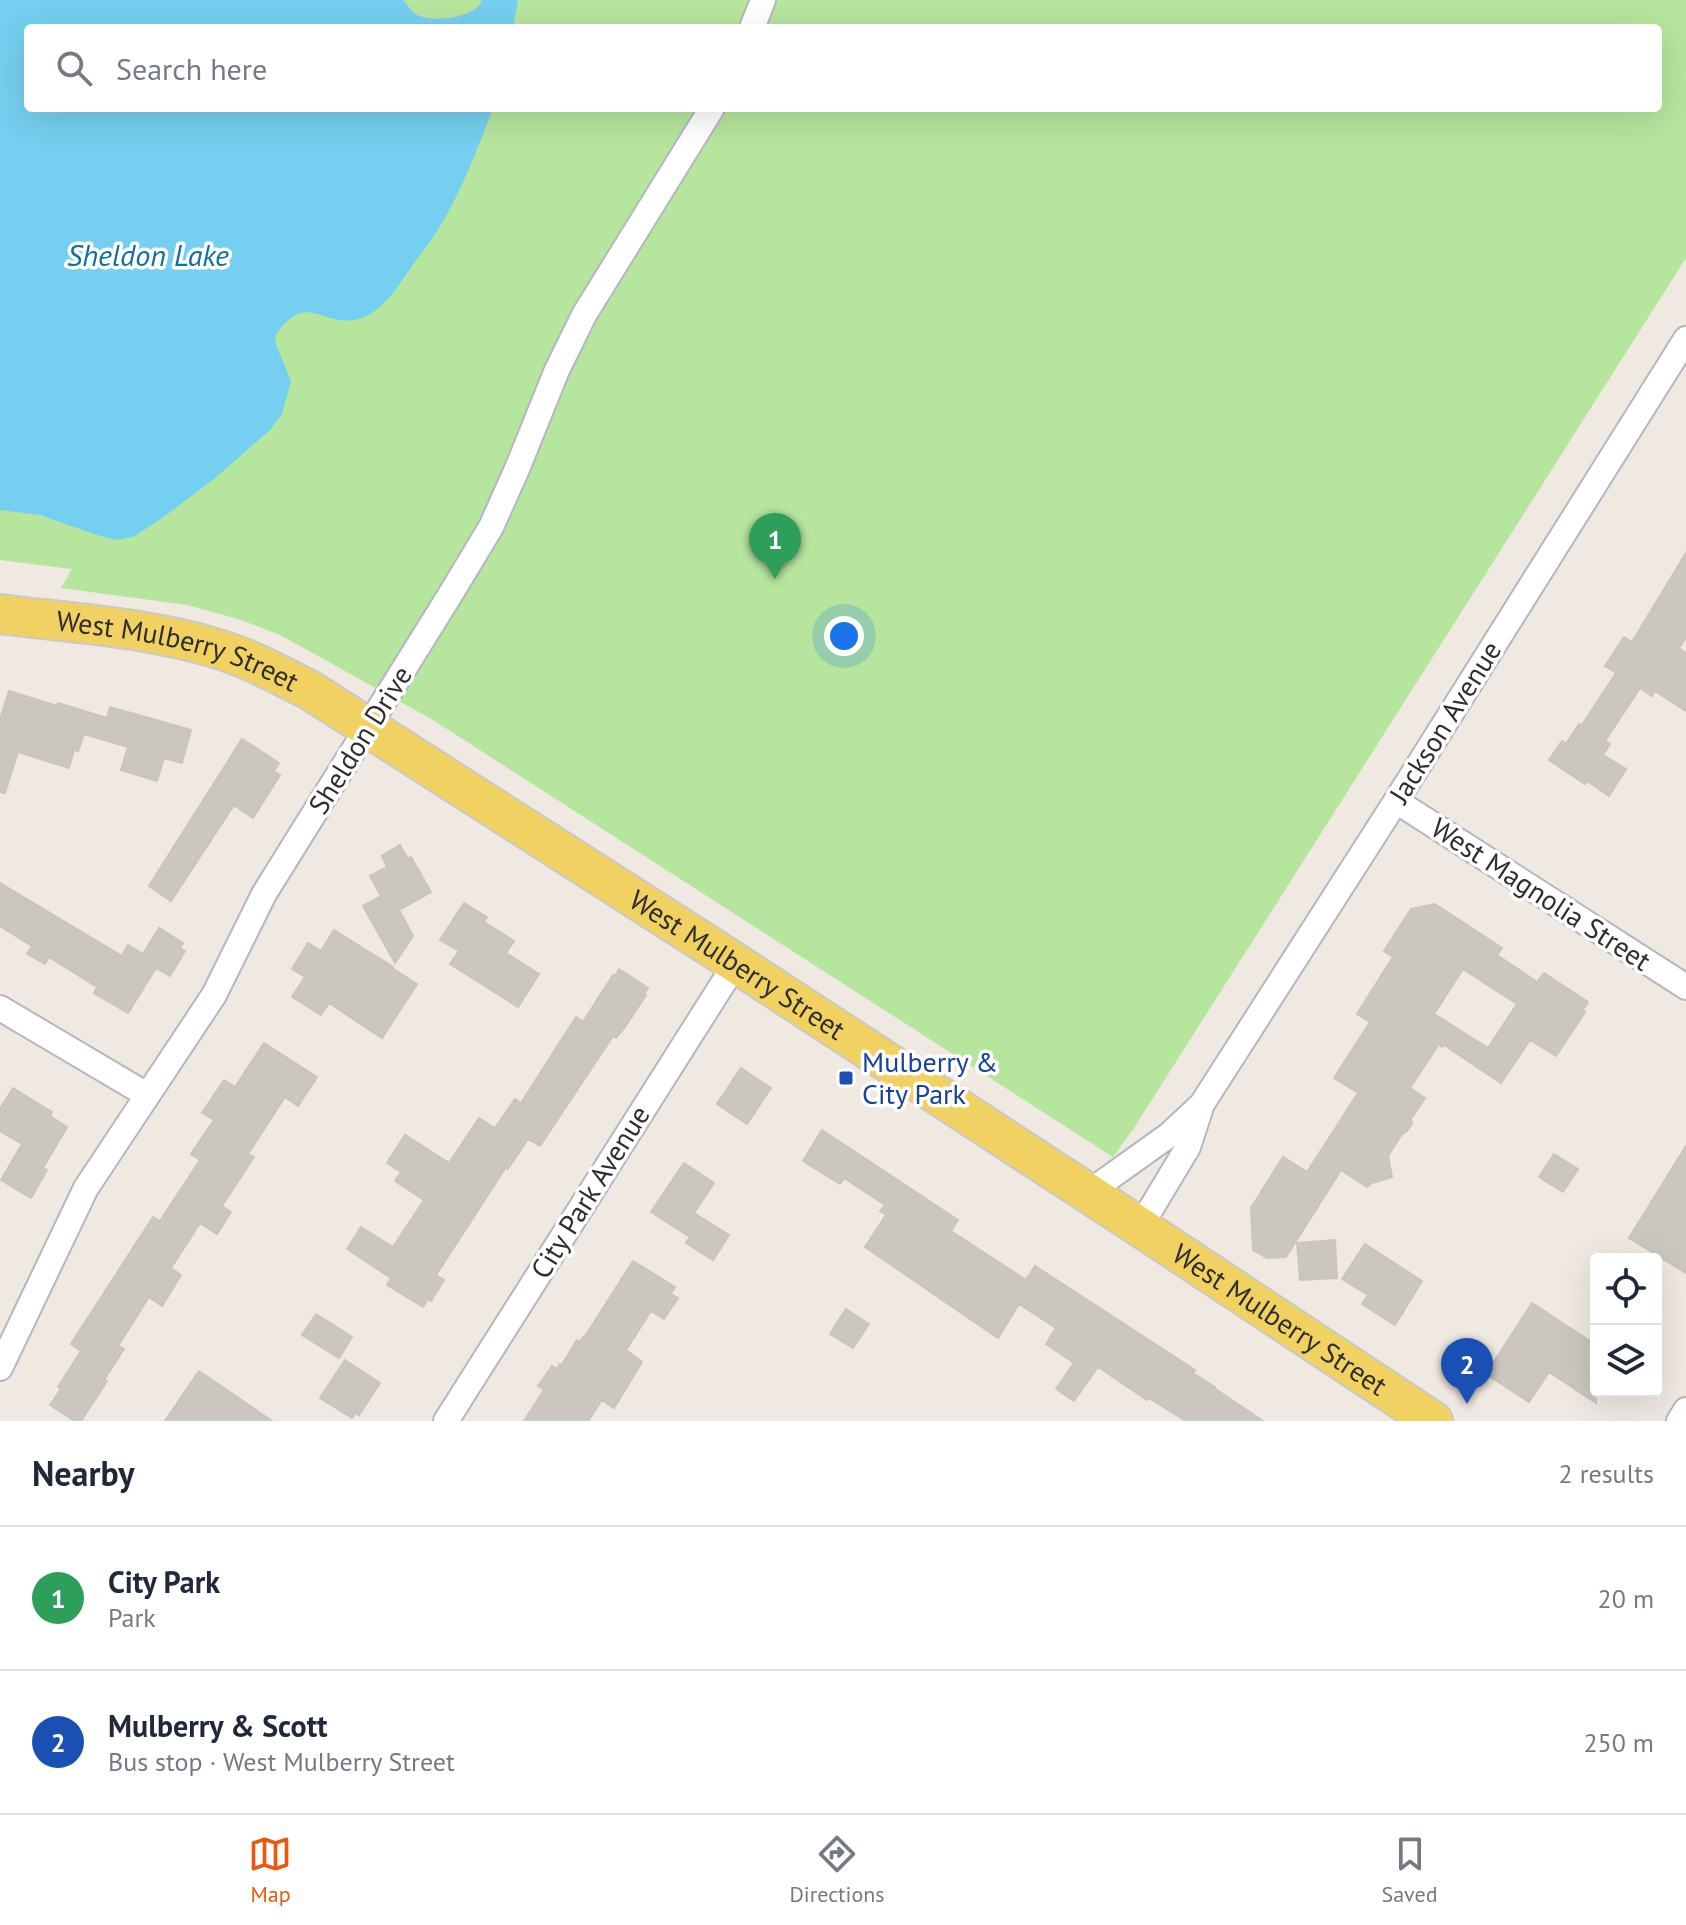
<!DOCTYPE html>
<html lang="en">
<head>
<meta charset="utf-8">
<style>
  :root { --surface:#fff; --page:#f2f2f3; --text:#1f2937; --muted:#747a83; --line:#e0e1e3; --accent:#ea580c }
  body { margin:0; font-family:"PT Sans",sans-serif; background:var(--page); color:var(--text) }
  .controls { position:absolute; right:24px; bottom:24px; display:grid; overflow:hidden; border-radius:8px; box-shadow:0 8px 32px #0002 }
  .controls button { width:72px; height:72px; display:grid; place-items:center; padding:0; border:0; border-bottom:2px solid var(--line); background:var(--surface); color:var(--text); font:40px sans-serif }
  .you { position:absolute; left:844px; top:636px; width:28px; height:28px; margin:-20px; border:6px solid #fff; border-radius:50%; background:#1a73e8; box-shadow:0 0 0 12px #1a73e833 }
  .badge { display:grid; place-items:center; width:52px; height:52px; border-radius:50%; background:var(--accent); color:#fff; font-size:26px; font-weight:700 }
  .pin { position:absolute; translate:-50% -66px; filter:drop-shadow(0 2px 4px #0008) }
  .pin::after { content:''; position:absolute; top:42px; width:28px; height:24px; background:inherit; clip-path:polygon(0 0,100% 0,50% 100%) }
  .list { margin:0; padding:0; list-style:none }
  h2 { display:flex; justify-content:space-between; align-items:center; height:104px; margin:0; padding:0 32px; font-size:34px }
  h2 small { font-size:26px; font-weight:400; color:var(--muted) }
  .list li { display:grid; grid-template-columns:52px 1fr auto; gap:24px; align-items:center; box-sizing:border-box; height:144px; padding:0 32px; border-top:2px solid var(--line) }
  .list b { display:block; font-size:30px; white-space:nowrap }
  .list p { margin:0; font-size:26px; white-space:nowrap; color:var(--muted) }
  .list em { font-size:26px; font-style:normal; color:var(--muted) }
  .icon { flex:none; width:44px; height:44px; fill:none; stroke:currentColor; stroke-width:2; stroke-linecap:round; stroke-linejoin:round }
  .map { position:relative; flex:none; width:1686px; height:1421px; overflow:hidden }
  .search { position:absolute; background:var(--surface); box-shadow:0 8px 32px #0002; left:24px; right:24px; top:24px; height:88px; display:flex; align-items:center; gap:20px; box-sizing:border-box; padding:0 28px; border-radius:8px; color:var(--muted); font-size:30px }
  .sheet { height:392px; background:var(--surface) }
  nav { display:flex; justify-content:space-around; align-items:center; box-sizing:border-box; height:112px; border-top:2px solid var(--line); background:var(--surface); font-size:22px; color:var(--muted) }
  nav a { display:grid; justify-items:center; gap:4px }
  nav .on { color:var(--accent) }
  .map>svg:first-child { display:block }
</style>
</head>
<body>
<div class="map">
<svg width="1686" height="1421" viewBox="0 0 1686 1421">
  <rect width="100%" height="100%" fill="#efe9e1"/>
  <path fill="#b6e59e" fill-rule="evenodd" d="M 0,0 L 1686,0 L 1686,258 L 1134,1128 L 1113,1157 L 433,720 L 280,635 L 238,619 L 187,605 L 61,588 L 72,569 L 0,560 ZM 28,28 L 1658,28 L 1658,108 L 28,108 Z"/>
  <path fill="#75cff0" d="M 0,0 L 403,0 C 407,4 412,12 417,15 C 433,23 476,18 482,0 L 518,0 L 513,28 L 28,28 L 28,108 L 493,108 C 477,150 461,193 437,231 C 430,243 420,254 412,266 C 399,285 384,310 362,318 C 322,331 308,287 275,336 L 276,344 L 291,381 L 282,414 L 270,430 L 214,479 L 165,516 L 135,536 L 117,540 L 97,535 L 40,515 L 0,510 Z"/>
  <path fill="#cbc7bf" stroke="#cbc5ba" stroke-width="2" fill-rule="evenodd" d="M 1686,553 L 1686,637 L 1679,648 L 1686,653 L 1686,711 L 1655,691 L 1652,696 L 1640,688 L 1605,741 L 1610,744 L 1603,755 L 1626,769 L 1609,796 L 1587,781 L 1585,784 L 1549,760 L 1562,741 L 1566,744 L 1579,724 L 1582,725 L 1616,673 L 1605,666 L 1624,637 L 1632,642 Z
    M 9,691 L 57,706 L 58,703 L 107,718 L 110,707 L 191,730 L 182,763 L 164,758 L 157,781 L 121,770 L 128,747 L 84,734 L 78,751 L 74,750 L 69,768 L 18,752 L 5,793 L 0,792 L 0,719 Z
    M 242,739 L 279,763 L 274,771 L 280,775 L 253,818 L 234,805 L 171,901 L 149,886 Z
    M 400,845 L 408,859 L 411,857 L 431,892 L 399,910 L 413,936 L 395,963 L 363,906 L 381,896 L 370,876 L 387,867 L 382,856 Z
    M 0,883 L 122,956 L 128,945 L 143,954 L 159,928 L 183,943 L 180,948 L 185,951 L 170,976 L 156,968 L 128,1013 L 94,993 L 97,987 L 49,957 L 45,964 L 27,954 L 32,946 L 0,926 Z
    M 464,903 L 487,917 L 484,922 L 514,941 L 506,953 L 539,974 L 518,1007 L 450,964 L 459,951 L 440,940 Z
    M 1435,904 L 1502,948 L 1497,955 L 1537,982 L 1544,973 L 1588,1002 L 1583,1010 L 1585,1012 L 1556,1056 L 1530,1040 L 1501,1083 L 1444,1045 L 1442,1047 L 1439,1044 L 1410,1088 L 1425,1098 L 1411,1119 L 1412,1124 L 1406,1132 L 1402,1134 L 1388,1156 L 1392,1177 L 1372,1183 L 1367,1187 L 1341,1170 L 1286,1257 L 1267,1258 L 1253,1250 L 1251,1208 L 1283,1157 L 1307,1172 L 1358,1093 L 1334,1078 L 1370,1022 L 1357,1014 L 1393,957 L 1384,951 L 1411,909 ZM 1463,969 L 1517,1004 L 1488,1048 L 1434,1014 Z
    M 334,930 L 393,967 L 392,968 L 417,984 L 382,1038 L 329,1003 L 321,1015 L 292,997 L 305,977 L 292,969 L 308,943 L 321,951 Z
    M 619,969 L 648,988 L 644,994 L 646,995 L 625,1027 L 616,1038 L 613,1036 L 540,1146 L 528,1139 L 508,1169 L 506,1167 L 436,1275 L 444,1280 L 431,1301 L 428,1299 L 423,1307 L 387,1285 L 391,1278 L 347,1249 L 361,1227 L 393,1247 L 424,1200 L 395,1181 L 401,1172 L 387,1163 L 405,1135 L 449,1163 L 479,1118 L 495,1128 L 515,1099 L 521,1103 L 576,1017 L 583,1022 L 613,975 L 615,976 Z
    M 264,1043 L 317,1077 L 298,1106 L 285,1097 L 248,1154 L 254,1157 L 222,1206 L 231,1212 L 217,1234 L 200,1223 L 171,1268 L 181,1275 L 162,1306 L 149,1297 L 118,1346 L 124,1349 L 104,1380 L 107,1381 L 81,1421 L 75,1421 L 50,1405 L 61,1389 L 58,1387 L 81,1351 L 71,1344 L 153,1217 L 160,1221 L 200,1160 L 191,1154 L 214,1120 L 202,1113 L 224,1080 L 235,1087 Z
    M 741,1068 L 771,1088 L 747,1124 L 717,1104 Z
    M 13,1088 L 52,1112 L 50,1116 L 67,1127 L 43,1168 L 47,1170 L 31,1198 L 1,1180 L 22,1144 L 0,1131 L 0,1109 Z
    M 822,1130 L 958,1220 L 951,1231 L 1026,1280 L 1035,1266 L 1195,1370 L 1193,1373 L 1215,1387 L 1214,1388 L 1263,1421 L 1186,1421 L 1149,1398 L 1147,1400 L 1098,1367 L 1074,1401 L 1056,1389 L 1074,1363 L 1046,1344 L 1056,1328 L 1019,1304 L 998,1338 L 865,1247 L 886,1215 L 880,1211 L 885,1205 L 844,1178 L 840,1184 L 803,1161 Z
    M 1686,1146 L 1686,1273 L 1629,1238 Z
    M 1554,1154 L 1578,1169 L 1563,1192 L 1539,1177 Z
    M 684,1163 L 714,1183 L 694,1213 L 729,1235 L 713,1260 L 686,1243 L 690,1237 L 651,1212 Z
    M 1335,1240 L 1337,1278 L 1300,1280 L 1297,1243 Z
    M 1365,1244 L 1422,1281 L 1395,1325 L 1362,1304 L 1368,1295 L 1342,1279 Z
    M 633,1261 L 675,1287 L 671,1294 L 678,1298 L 664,1319 L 651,1311 L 626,1350 L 642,1362 L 614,1408 L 602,1400 L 588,1421 L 524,1421 L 544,1390 L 538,1386 L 552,1366 L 557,1369 L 560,1364 L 562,1365 L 577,1340 L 580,1342 L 583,1337 L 584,1338 Z
    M 1532,1303 L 1596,1345 L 1596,1403 L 1549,1372 L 1529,1402 L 1486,1374 Z
    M 846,1309 L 869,1324 L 853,1348 L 830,1334 Z
    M 316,1314 L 352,1337 L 339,1358 L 302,1335 Z
    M 345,1360 L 380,1383 L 359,1415 L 356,1413 L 352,1418 L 320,1398 Z
    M 199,1371 L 272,1421 L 165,1421 Z"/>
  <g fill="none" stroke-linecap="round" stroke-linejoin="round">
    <g stroke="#b4b7c1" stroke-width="28">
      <path id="street" d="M 752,28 L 763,0
        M 1396,801 L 1686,987
        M 0,1008 L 147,1095
        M 1088,1193 L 1169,1135 L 1200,1106
        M 1140,1227 L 1188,1147 L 1202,1104 L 1396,801 L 1686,339
        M 0,1368 L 86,1188 L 214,995 L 264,894 L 450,595 L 491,527 L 517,469 L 557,370 L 584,315 L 712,108
        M 446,1421 L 736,963
        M 1679,1421 L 1686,1410"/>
    </g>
    <g stroke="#c9c9c9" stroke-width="42">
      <g id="primary">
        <path id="s1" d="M 0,614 C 72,623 145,627 215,648 C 249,658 280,675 311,691 L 711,947 L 1140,1227 L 1433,1421"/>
      </g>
    </g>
    <use href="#street" stroke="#fff" stroke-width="24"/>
    <use href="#primary" stroke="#f2d163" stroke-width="38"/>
  </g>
  <rect fill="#1a4fb4" stroke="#fff" stroke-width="3" x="838" y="1070" width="16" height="16" rx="4"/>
  <g text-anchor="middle" stroke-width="7" stroke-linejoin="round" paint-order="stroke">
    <g font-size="28" fill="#2e2e2e" stroke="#fff">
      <text dy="10" stroke="none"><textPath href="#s1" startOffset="182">West Mulberry Street</textPath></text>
      <text transform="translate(1445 722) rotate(-58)" y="10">Jackson Avenue</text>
      <text transform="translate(360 740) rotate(-58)" y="10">Sheldon Drive</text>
      <text transform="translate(1541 894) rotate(33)" y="10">West Magnolia Street</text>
      <text dy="10" stroke="none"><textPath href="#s1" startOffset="830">West Mulberry Street</textPath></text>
      <text transform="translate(590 1192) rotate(-58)" y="10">City Park Avenue</text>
      <text dy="10" stroke="none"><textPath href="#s1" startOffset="1478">West Mulberry Street</textPath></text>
    </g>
    <g font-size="28" fill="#164399" stroke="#fff" text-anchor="start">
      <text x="862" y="1072">Mulberry &amp;<tspan x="862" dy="32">City Park</tspan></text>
    </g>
    <g font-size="30" font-style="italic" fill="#0d6fa3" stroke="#fff">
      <text x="148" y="266">Sheldon Lake</text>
    </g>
  </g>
</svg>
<div class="controls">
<button><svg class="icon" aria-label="locate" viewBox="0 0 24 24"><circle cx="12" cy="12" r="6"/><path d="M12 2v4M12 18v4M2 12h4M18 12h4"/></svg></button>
<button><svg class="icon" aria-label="layers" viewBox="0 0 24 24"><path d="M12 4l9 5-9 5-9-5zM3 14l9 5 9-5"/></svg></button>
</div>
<div class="you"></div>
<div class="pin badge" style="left:775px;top:579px;background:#2e9e5b">1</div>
<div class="pin badge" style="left:1467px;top:1404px;background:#1a4fb4">2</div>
<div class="search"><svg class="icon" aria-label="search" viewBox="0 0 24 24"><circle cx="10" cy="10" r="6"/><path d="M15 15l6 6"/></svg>Search here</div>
</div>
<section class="sheet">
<h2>Nearby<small>2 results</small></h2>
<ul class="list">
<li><span class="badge" style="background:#2e9e5b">1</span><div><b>City Park</b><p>Park</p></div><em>20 m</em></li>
<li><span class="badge" style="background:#1a4fb4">2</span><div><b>Mulberry &amp; Scott</b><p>Bus stop · West Mulberry Street</p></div><em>250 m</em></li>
</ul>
</section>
<nav>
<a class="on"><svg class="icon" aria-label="map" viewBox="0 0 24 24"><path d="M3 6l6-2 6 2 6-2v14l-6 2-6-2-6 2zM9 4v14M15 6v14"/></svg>Map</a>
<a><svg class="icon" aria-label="directions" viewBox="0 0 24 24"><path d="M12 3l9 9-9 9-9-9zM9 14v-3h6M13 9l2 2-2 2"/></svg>Directions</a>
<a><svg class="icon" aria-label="saved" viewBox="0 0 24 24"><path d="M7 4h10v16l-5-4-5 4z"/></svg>Saved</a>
</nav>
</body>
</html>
